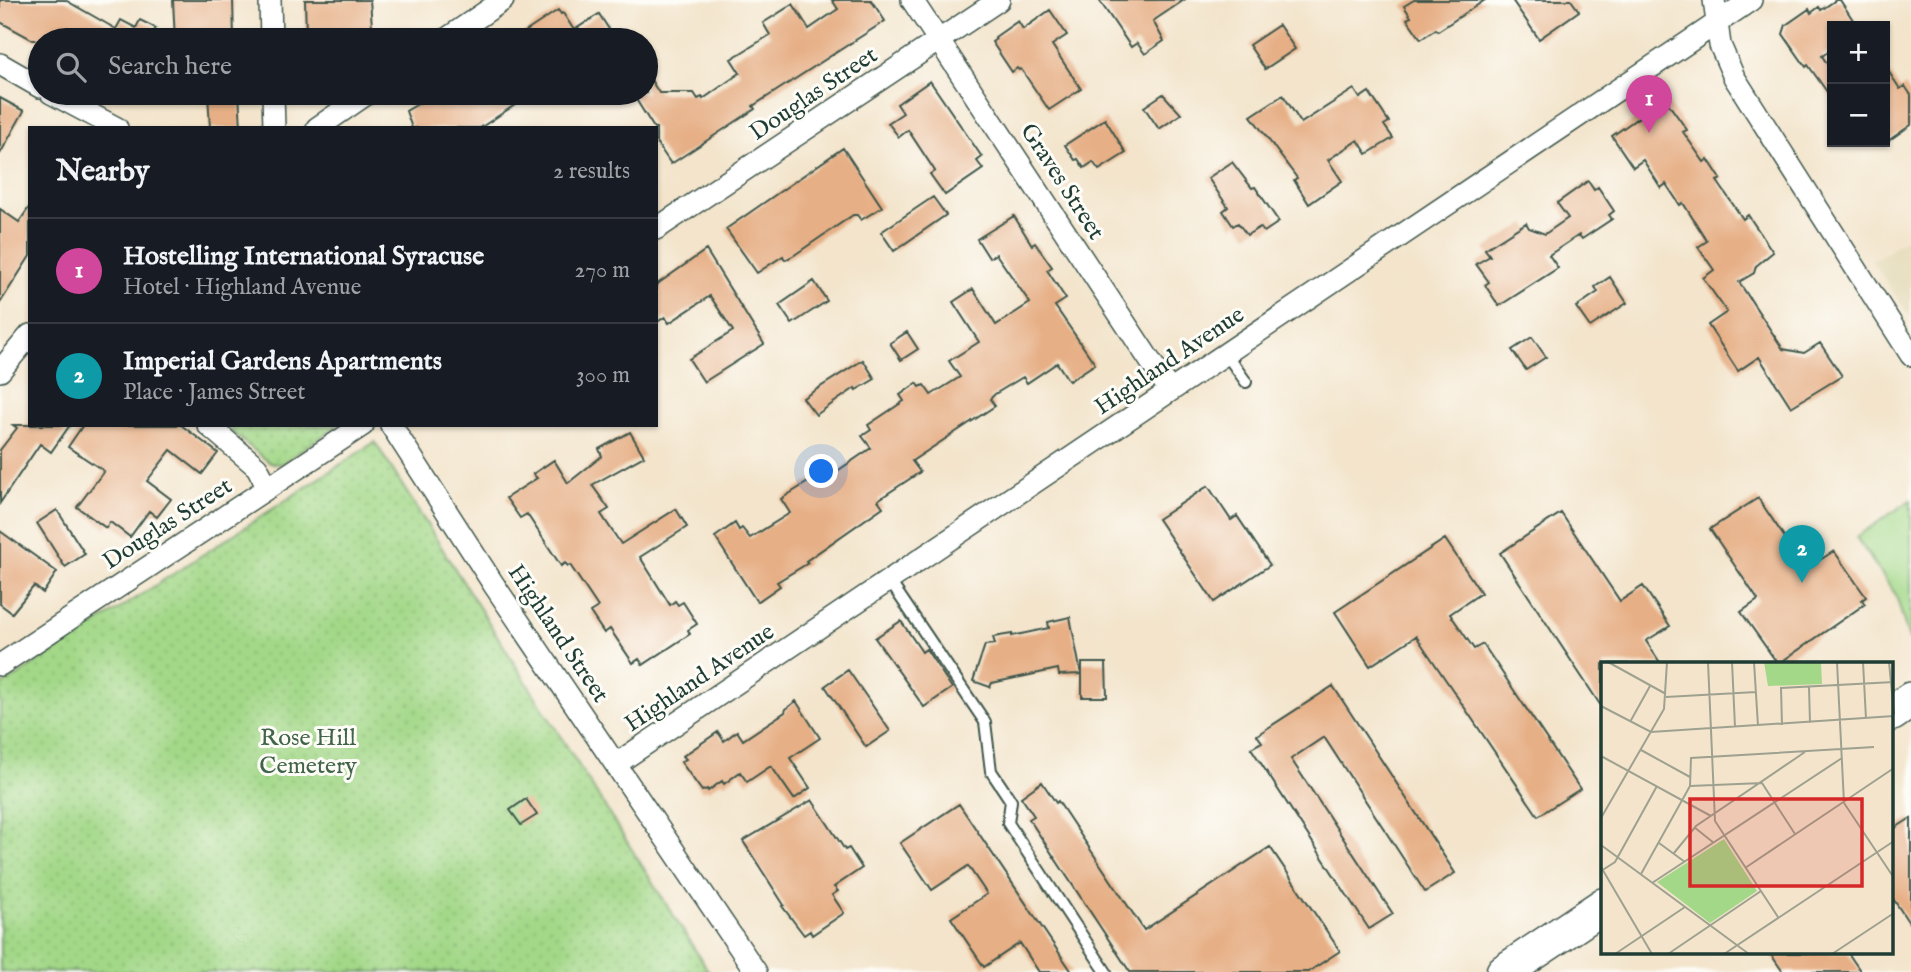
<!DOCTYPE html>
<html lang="en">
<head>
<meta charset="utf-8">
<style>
  :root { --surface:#171b24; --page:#20242c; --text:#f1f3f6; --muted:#9ea1a6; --line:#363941; --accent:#d93025 }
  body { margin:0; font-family:"IM FELL English",serif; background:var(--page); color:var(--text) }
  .controls { position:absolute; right:21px; top:21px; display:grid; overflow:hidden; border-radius:0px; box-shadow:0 2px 5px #0004 }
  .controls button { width:63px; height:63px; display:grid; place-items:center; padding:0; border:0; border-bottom:2px solid var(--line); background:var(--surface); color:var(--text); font:35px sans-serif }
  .you { position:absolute; left:822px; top:472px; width:24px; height:24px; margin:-18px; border:5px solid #fff; border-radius:50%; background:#1a73e8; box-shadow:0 0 0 10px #1a73e833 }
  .badge { display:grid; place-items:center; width:46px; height:46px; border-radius:50%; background:var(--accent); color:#fff; font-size:23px; font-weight:700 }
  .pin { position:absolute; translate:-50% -58px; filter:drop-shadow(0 2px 4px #0008) }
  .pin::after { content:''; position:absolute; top:37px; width:24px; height:21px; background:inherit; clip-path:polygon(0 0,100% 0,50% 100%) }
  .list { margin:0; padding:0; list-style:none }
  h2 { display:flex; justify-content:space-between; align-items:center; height:91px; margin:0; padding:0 28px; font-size:30px }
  h2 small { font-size:23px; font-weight:400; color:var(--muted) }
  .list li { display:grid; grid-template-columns:46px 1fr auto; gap:21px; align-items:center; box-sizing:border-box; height:105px; padding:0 28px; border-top:2px solid var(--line) }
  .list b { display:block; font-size:26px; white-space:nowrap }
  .list p { margin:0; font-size:23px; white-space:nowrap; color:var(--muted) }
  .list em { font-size:23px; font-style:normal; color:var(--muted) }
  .icon { flex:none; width:38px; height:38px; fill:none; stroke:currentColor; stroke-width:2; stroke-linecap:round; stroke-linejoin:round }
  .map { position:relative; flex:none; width:1911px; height:972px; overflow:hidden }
  .search { position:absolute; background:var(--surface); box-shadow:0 2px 5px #0004; left:28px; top:28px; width:630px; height:77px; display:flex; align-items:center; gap:18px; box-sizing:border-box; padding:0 24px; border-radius:38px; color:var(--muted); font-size:26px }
  .panel { position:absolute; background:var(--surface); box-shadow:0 2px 5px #0004; left:28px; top:126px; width:630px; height:301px; border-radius:0px }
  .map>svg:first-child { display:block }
</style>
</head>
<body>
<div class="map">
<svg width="1911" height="972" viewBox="0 0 1911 972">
  <defs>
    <pattern id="park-dots" width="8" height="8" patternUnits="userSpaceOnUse" patternTransform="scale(1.75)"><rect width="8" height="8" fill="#a3d888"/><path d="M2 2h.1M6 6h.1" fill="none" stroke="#8cba76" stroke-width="1.8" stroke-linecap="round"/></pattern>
  </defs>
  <rect width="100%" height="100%" fill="#fdfcf7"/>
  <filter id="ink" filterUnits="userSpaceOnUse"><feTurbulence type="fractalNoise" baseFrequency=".0143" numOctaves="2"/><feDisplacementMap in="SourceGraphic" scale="14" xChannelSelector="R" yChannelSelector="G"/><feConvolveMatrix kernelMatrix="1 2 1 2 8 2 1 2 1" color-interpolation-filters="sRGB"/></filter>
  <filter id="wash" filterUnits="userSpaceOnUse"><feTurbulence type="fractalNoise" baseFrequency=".00686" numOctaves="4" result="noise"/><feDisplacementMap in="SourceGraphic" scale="28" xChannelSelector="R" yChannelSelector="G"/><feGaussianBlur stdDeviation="1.57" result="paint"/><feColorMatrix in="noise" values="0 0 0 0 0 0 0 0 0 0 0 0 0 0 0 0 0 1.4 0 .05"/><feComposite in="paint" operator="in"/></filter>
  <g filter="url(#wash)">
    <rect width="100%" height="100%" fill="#f3e4cb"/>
    <path fill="#e5dbba" d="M 1911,235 L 1911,318 L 1872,261 Z"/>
    <path fill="#a3d888" stroke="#618a5e" stroke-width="2" d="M 1911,500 L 1911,638 L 1909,639 L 1896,595 L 1856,537 Z"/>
    <path fill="url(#park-dots)" stroke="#618a5e" stroke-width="2" d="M 223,425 L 339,425 L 281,464 L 270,463 Z
      M 375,442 L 709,972 L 0,972 L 0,687 Z"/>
    <g id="blocks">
      <path fill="#e6af85" d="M 0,0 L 65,0 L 116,29 L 121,20 L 136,28 L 140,20 L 156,28 L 151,36 L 158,40 L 33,40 L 0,22 Z
        M 173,0 L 233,0 L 234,40 L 175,40 Z
        M 305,0 L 370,0 L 373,40 L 310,40 L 310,35 L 306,35 Z
        M 832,0 L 871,0 L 885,21 L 753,106 L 755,109 L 671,164 L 656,142 L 656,128 L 654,128 L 632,93 L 646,93 L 646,72 L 659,93 L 694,93 L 698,99 L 702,97 L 703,99 L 740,73 L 731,59 L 770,35 L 763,23 L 793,4 L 809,29 L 838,9 Z
        M 1099,0 L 1184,0 L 1153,21 L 1164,41 L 1145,54 L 1137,43 L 1131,47 Z
        M 1414,0 L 1485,0 L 1438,31 L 1436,29 L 1421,39 L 1407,19 L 1411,17 L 1404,6 Z
        M 1512,0 L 1571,0 L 1579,11 L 1539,39 Z
        M 1836,0 L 1840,0 L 1857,26 L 1832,26 L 1832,49 L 1822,56 L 1832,71 L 1832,95 L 1830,96 L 1808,65 L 1806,67 L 1783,34 L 1786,25 L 1809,9 L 1811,13 L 1819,7 L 1821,10 Z
        M 558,10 L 561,14 L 563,13 L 574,30 L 599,14 L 616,40 L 513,40 Z
        M 1050,10 L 1067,35 L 1052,45 L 1081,89 L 1049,110 L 1021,69 L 1019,70 L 1017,68 L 1012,72 L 992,42 L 996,39 L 995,37 L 1018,21 L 1023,29 Z
        M 1279,25 L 1295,49 L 1265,69 L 1249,45 Z
        M 1885,66 L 1900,89 L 1905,86 L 1911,95 L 1911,125 L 1885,143 Z
        M 930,81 L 982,157 L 977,161 L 983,169 L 945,195 L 930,174 L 935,171 L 908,130 L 899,137 L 888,123 L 903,113 L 897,104 Z
        M 1354,89 L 1360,98 L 1369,92 L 1389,122 L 1384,125 L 1393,138 L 1367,154 L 1358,140 L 1328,160 L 1342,181 L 1309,204 L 1294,180 L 1297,178 L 1251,116 L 1283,95 L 1301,123 Z
        M 208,93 L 239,93 L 241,128 L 210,128 Z
        M 437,93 L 533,93 L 480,128 L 412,128 L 406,111 Z
        M 1163,94 L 1181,114 L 1159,129 L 1144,107 Z
        M 0,98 L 24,111 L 0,154 Z
        M 1665,99 L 1687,130 L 1683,132 L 1704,162 L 1708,159 L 1721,179 L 1717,181 L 1743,219 L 1748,215 L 1773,252 L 1756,266 L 1754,273 L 1739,282 L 1783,349 L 1804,353 L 1820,343 L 1842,376 L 1791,407 L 1759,357 L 1738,371 L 1708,325 L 1727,312 L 1703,278 L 1714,270 L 1698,247 L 1707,241 L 1683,203 L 1680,205 L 1666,184 L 1661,188 L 1643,160 L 1633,167 L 1612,136 Z
        M 1105,119 L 1126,153 L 1099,170 L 1093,162 L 1084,168 L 1078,159 L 1075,160 L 1065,145 Z
        M 843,148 L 882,207 L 861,220 L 857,215 L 853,215 L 793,256 L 785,260 L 783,256 L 757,273 L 726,229 Z
        M 1232,162 L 1252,188 L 1255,187 L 1279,222 L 1264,232 L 1260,227 L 1247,235 L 1238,223 L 1233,226 L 1223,211 L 1228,207 L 1208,178 Z
        M 1588,181 L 1594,190 L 1598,187 L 1614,211 L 1609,215 L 1612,219 L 1582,239 L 1579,235 L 1549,255 L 1558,268 L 1499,306 L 1485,285 L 1489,282 L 1476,264 L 1490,256 L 1485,249 L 1526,223 L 1529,228 L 1545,234 L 1568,218 L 1557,203 Z
        M 933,197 L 946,215 L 894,251 L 881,232 Z
        M 30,206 L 30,256 L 0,303 L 0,209 L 19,222 Z
        M 1014,216 L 1032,245 L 1035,243 L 1052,267 L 1047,270 L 1066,299 L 1055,306 L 1095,364 L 1069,381 L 1057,363 L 1027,383 L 1023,377 L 995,394 L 990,399 L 995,406 L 912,461 L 920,472 L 878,500 L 883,507 L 806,561 L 808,563 L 777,582 L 780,586 L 757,602 L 715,537 L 735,523 L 739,530 L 742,528 L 750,538 L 790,513 L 781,499 L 821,474 L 824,480 L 871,448 L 862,436 L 871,430 L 868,425 L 904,401 L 900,395 L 917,383 L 920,387 L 924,385 L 931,395 L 960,377 L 949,361 L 979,342 L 953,302 L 973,289 L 996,325 L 1030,303 L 996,254 L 989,258 L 977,239 Z
        M 706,250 L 764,344 L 704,382 L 689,359 L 733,331 L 710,296 L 669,323 L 665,317 L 656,323 L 656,285 Z
        M 1610,277 L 1627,303 L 1590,327 L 1576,307 L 1598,292 L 1595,287 Z
        M 814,281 L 827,301 L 792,324 L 779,305 Z
        M 907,332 L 918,349 L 901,360 L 890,343 Z
        M 1532,337 L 1546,357 L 1526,370 L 1512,350 Z
        M 863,360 L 875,379 L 856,390 L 855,388 L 816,415 L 803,398 Z
        M 13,425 L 70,425 L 51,452 L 40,444 L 0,503 L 0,450 L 17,428 Z
        M 83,425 L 181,425 L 218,453 L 202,474 L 171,450 L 147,481 L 171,499 L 157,517 L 149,511 L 130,537 L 110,522 L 106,528 L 77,507 L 104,471 L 68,447 Z
        M 630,432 L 644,456 L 592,485 L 609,509 L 601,514 L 621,544 L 676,509 L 687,527 L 640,557 L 670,605 L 675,601 L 678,605 L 683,602 L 697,624 L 688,630 L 690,634 L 643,665 L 639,659 L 633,663 L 610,629 L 604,633 L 590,612 L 598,607 L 570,565 L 568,566 L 565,563 L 561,566 L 527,514 L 520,518 L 506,498 L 537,478 L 533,474 L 554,460 L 568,483 L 602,456 L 599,449 Z
        M 1208,486 L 1231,520 L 1237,516 L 1270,565 L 1214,602 L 1158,519 Z
        M 1758,498 L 1806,569 L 1834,551 L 1866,597 L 1862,600 L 1865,604 L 1778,664 L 1741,612 L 1758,600 L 1710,529 Z
        M 57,510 L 85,554 L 65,567 L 37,523 Z
        M 1561,513 L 1620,601 L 1643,586 L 1670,626 L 1646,641 L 1661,664 L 1603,664 L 1603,709 L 1500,553 Z
        M 0,531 L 57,572 L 43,593 L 34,586 L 12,613 L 0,604 Z
        M 1445,539 L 1481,593 L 1450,614 L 1474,649 L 1483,644 L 1580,789 L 1538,816 L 1416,636 L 1370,666 L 1335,612 Z
        M 1070,617 L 1081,674 L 1059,675 L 1058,669 L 992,683 L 990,687 L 973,681 L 985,645 L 995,644 L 993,637 L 1012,634 L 1012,636 L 1049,628 L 1048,622 Z
        M 901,621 L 922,652 L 926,649 L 952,688 L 924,707 L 875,638 Z
        M 1082,663 L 1106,663 L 1107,697 L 1082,697 Z
        M 848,670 L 890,731 L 866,747 L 825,686 Z
        M 1333,686 L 1455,873 L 1425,892 L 1324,737 L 1291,759 L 1393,914 L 1369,929 L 1251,748 L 1262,742 L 1257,735 Z
        M 796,701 L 820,738 L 790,758 L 810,788 L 794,799 L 771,766 L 747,782 L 740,772 L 724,784 L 722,781 L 708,791 L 707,789 L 702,791 L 681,762 L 686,759 L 683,756 L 718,732 L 724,741 L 737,731 L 743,740 L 785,712 L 786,709 Z
        M 1042,782 L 1056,803 L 1058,801 L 1144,930 L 1270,847 L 1340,951 L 1308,972 L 1130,972 L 1029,819 L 1034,816 L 1021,797 Z
        M 526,799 L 537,815 L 521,825 L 510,810 Z
        M 812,800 L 845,850 L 849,848 L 862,868 L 834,887 L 838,891 L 832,895 L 844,913 L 812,935 L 810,931 L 804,935 L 782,906 L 784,905 L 743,841 Z
        M 959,804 L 1072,972 L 1039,972 L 1020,943 L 984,967 L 951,918 L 987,894 L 968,866 L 932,890 L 900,843 Z
        M 1911,818 L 1911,926 L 1892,897 L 1892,830 Z
        M 1770,953 L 1848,953 L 1861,972 L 1783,972 Z"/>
    </g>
  </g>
  <g filter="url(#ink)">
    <use href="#blocks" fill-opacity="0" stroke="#3f564b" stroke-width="2"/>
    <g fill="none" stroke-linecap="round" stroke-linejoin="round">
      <g stroke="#3f564b" stroke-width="14">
        <path id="lane" d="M 1226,354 L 1246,382
          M 889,580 L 985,722 L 991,771 L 1011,801 L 1008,823 L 1106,972"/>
      </g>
      <g stroke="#3f564b" stroke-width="24">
        <path id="street" d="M 270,0 L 271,40
          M 912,0 L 1170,391
          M 1714,0 L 1720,45 L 1734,77 L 1911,355
          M 445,40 L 503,0
          M 0,64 L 40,87
          M 51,93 L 117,128
          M 273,93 L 274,128
          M 317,128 L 368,93
          M 656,229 L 999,0
          M 0,371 L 30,335
          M 208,425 L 257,467 L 268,488
          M 391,425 L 494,585 L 756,972
          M 0,665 L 363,425
          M 616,764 L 1751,0"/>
      </g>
      <g stroke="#3f564b" stroke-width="38">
        <path id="primary" d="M 1892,713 L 1911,700
          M 1504,972 L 1603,906"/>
      </g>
      <use href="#lane" stroke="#fff" stroke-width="10"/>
      <use href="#street" stroke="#fff" stroke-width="21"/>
      <use href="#primary" stroke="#fff" stroke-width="35"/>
    </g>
  </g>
  <g text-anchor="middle" stroke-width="6" stroke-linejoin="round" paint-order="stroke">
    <g font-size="24" fill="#1f3d34" stroke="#fdfcf7">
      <text transform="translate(813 93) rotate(-34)" y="8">Douglas Street</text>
      <text transform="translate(1063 181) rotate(57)" y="8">Graves Street</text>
      <text transform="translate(1169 360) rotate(-34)" y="8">Highland Avenue</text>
      <text transform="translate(167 523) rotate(-33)" y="8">Douglas Street</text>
      <text transform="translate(559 633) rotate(56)" y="8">Highland Street</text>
      <text transform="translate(699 677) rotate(-34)" y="8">Highland Avenue</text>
    </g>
    <g font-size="24" fill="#406449" stroke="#fdfcf7">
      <text x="308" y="745">Rose Hill<tspan x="308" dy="28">Cemetery</tspan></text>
    </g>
  </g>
  <g transform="translate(1601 662)">
    <rect width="292" height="292" fill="#f3e4cb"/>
    <path d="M 163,0 L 220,0 L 221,22 L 167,24 ZM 123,177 L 156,229 L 109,261 L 56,220 Z" fill="#a3d888"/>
    <path fill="none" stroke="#9ea18f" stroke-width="2" d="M 7,0 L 65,32M 107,0 L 114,159 L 177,255M 131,0 L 134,65M 153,0 L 157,64M 236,0 L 243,141 L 293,216M 262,0 L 265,57M 288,0 L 293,52M 208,25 L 209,61M 65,35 L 155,30M 0,44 L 50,70 L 293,54M 29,60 L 49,24M 181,63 L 180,26 L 293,20M 40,88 L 89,115M 0,94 L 110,154M 89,124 L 161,121 L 194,172M 0,156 L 63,47 L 66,0M 93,165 L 113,181M 58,181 L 84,200M 0,183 L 148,292M 73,191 L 95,164 L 204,90M 0,205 L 51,292M 144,206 L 293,106M 0,209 L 14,200 L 56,124M 40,212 L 89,124 L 90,96 L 273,85M 51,221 L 241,96M 14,292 L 84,245M 67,292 L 160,229M 123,292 L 293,179M 231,292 L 293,251"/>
    <path fill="#d62828" fill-opacity="0.15" stroke="#d62828" stroke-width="3.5" d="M 89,137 L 261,137 L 261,224 L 89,224 Z"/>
    <rect width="292" height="292" fill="none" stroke="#1f3d34" stroke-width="3.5"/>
  </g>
</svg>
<div class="controls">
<button>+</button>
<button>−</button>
</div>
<div class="you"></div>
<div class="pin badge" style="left:1649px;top:133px;background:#d1479c">1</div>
<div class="pin badge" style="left:1802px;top:583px;background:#0f9aa8">2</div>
<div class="search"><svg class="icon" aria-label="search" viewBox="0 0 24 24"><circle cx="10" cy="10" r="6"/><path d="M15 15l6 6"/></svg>Search here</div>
<section class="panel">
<h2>Nearby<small>2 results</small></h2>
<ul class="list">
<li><span class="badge" style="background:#d1479c">1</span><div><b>Hostelling International Syracuse</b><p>Hotel · Highland Avenue</p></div><em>270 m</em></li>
<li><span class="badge" style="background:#0f9aa8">2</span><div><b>Imperial Gardens Apartments</b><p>Place · James Street</p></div><em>300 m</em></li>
</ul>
</section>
</div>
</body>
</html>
